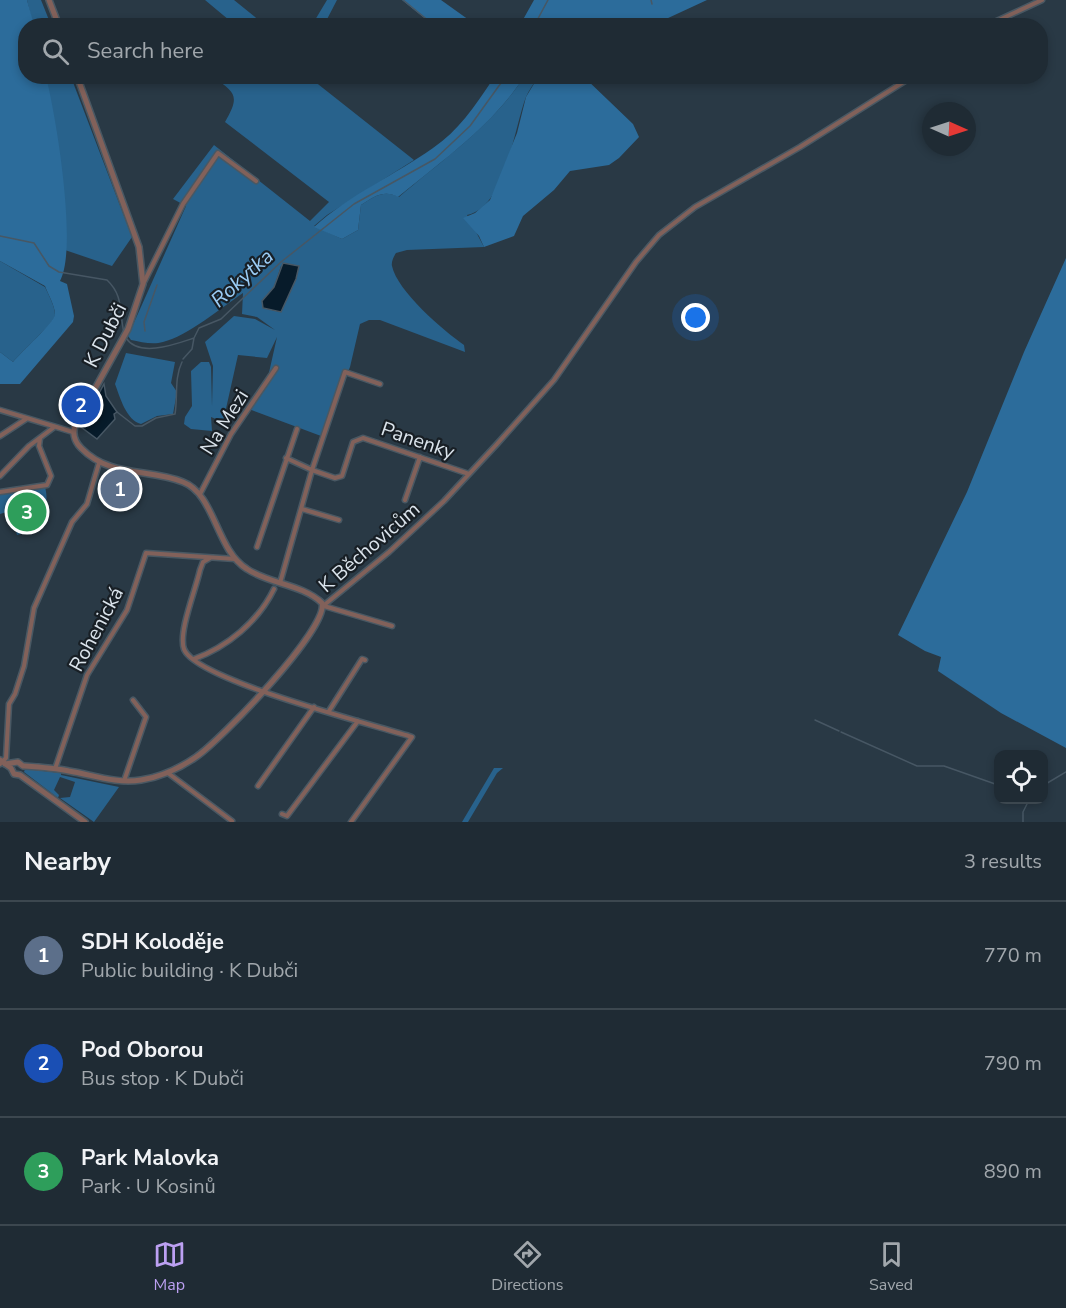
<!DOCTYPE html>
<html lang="en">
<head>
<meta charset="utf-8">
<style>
  :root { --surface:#1f2b34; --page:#27333c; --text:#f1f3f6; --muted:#a1a7ac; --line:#3c474f; --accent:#bca0f2 }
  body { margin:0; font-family:"Nunito Sans",sans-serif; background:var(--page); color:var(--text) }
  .controls { position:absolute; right:18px; bottom:18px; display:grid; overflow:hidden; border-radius:12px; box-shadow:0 3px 9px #0003 }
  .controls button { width:54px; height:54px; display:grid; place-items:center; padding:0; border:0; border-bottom:2px solid var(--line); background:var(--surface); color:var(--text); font:30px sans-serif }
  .compass { position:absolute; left:922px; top:102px; width:54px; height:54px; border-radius:50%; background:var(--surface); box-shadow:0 3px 9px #0003; rotate:93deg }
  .you { position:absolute; left:696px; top:318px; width:21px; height:21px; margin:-15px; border:4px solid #fff; border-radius:50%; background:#1a73e8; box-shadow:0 0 0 9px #1a73e833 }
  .badge { display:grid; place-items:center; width:39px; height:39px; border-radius:50%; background:var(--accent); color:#fff; font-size:20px; font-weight:700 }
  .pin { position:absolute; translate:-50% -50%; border:3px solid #fff; box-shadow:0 2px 6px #0006 }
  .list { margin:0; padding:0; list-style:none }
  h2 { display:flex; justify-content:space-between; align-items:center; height:78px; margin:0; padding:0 24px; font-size:26px }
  h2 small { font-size:20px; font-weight:400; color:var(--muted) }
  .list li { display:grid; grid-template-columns:39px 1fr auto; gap:18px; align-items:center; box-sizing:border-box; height:108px; padding:0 24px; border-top:2px solid var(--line) }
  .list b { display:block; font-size:22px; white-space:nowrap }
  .list p { margin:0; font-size:20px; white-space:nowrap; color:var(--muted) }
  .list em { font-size:20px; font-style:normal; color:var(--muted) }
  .icon { flex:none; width:33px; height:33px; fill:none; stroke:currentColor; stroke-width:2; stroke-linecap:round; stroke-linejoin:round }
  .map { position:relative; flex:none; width:1066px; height:822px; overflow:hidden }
  .search { position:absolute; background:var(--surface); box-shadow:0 3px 9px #0003; left:18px; right:18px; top:18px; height:66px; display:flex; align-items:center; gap:15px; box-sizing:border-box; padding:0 21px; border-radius:24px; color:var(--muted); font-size:22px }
  .sheet { height:402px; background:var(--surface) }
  nav { display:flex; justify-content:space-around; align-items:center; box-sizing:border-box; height:84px; border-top:2px solid var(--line); background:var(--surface); font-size:16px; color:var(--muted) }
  nav a { display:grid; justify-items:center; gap:3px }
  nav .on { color:var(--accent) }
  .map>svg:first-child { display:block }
</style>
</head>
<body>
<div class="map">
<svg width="1066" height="822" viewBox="0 0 1066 822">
  <rect width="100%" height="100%" fill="#293945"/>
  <path fill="#28628c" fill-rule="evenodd" d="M 27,0 L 41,0 L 51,25 L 33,25 Z
    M 205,0 L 234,0 L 265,25 L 235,25 Z
    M 327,0 L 337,0 L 324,25 L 312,25 Z
    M 252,76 L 259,79 L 309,77 L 414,160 L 327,215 L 314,226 L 342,239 L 358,230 L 361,205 C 373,197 384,189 399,197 C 444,158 491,127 524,77 L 538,77 C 534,83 529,90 526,97 C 514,128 505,208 467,215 L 484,247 L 407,250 L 396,253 C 394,256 391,262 392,266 C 397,291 444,331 464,345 L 465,352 L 380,320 L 369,320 L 360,324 L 350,367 L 321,436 L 249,409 L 268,377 L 277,337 L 267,358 L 238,355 L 223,422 L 211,417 L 212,431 L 191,429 L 184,424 L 185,417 L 192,406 L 191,371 L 201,362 L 209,362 L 211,367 L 212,406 L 213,366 L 205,342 L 234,316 L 255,319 L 275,330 L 257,317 L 242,314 L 243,293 C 222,307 188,336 163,342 C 153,345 141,342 131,340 L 128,336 L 186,206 L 173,199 L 214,145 L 310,221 L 329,202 L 225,122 C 240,96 236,93 213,77 ZM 281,266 L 296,279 L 262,301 L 274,287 Z
    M 46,77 L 71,77 L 132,237 L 112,266 L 65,250 L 66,219 Z
    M 0,261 L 45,287 C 48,294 55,306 55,315 C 55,322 20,353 13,362 L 0,352 Z
    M 126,353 L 175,362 L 171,383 L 177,392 L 173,414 L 157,416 L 141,424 C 126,420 120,397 115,384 Z
    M 45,487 C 49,501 44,513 44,527 L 17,535 L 10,511 L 0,514 L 0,495 Z
    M 494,768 L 503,768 L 497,773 L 468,822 L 462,822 Z
    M 25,769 L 61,773 L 61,775 L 119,787 L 94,822 L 60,798 L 70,797 L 75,782 L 60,777 L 54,790 L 59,795 L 58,798 L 24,772 Z"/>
  <path fill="#2c6c9b" d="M 0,0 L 27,0 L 34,25 L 26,26 L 26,76 L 46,77 C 56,115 78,248 60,281 L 67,284 L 74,316 L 73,322 L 20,384 L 0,384 L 0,352 L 13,362 C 20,353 55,322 55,314 C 55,306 48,294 45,286 L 0,261 Z
    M 402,0 L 441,0 L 476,25 L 433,25 Z
    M 534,0 L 707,0 L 666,19 L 641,20 L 628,25 L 520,25 Z
    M 490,77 L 524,77 C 491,127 444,159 398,197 C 384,189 373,197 361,205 L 358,230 L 342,239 L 314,227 C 349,195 395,175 433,148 C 458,131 475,106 491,82 Z
    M 538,77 L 584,77 L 633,124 L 639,137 L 619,158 L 609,165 L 570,171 L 554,190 L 523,216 L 514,236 L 484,247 L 479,236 L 463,218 L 475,213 L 490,200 L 517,133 L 526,97 Z
    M 1066,258 L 1066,748 L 1001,713 L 938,671 L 941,657 L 925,651 L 898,635 L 967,492 L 1024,352 Z"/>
  <path fill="#071b2a" stroke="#475764" stroke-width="1.5" d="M 283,263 L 299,266 L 296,279 L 281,312 L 263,308 L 262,301 L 274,287 Z
    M 104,384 L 106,396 L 117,412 L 114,414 L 115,419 L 97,439 L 81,427 Z"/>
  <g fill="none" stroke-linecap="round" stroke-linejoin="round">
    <path stroke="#475764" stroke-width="1.5" d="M 403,0 L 435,26
      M 651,0 L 652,4
      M 534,26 L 548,0
      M 0,236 L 34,243 L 49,266 L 59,272 L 107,280 C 124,296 119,312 124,333
      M 145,331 L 144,322 L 157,285
      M 126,338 C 139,358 176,344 194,338 L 199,328 L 221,319 L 281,262 L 354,204 L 435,159 L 470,126 L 506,76
      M 183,359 L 192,349 L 194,338
      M 117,412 L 135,426 L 142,426 L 156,418 L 175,414 C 178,397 174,378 182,362
      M 815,720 L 839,731
      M 841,732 L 917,766 L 944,766 L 998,785
      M 1044,785 L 1066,772
      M 1023,822 L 1023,812 L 1029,800"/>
    <g stroke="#495863" stroke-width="7">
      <path id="minor" d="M 986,26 L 1042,0
        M 143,284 L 183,204 L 218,153 L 256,181
        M 380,384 L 345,372 L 312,470 L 335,478 L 342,476 L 353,442 L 363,438 L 469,474
        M 0,410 L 73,432
        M 0,436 L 26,419
        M 0,476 L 29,446 L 53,428
        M 0,492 L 47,485 L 51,476 L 39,446 L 40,438
        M 200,494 L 231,434 L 276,368
        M 405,500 L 420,457
        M 302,509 L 339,520
        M 257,547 L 297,429
        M 210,558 L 203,562 L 200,570 C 196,589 178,632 184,649 C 195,680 375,725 412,737 L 351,822
        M 280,583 L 312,470 L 286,458
        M 323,606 L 389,552 L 444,501 L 497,444 L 554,380 L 636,262 L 659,235 L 695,207 L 800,147 L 913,76
        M 324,606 L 392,626
        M 194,659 C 227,647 258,622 274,589
        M 329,711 L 362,659 L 365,660
        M 0,764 L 6,758 L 9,704 L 15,694 L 24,666 L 34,608 L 72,522 L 87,504 L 99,463
        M 55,769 L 87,675 L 127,610 L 146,553 L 235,559
        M 168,773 L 232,821
        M 124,781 L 146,717 L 133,700
        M 258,786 L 314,707
        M 282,814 L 287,816 L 358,721"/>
    </g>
    <g stroke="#495863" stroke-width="8">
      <path id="tertiary" d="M 49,0 L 59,26
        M 0,760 L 11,768 L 14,774 L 20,775 L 85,822
        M 5,764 L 18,762 L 23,766 C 38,767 54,768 69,771 C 93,775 117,784 141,780 C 161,777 180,768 196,757 C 220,741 329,628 322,603 C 302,584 269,584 247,569 C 216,550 215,494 183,482 C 148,468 110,478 81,448 C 74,441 72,432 76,423 L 128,329 L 143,284 L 139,247 L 77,76"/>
    </g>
    <use href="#minor" stroke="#82615a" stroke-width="4"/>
    <use href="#tertiary" stroke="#82615a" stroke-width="5"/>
  </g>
  <g text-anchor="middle" stroke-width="4.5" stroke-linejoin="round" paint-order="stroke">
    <g font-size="20" fill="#dbe4ec" stroke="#181f25">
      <text transform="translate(105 335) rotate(-63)" y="7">K Dubči</text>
      <text transform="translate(224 422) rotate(-58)" y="7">Na Mezi</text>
      <text transform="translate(418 440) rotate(19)" y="7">Panenky</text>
      <text transform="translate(369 547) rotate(-41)" y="7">K Běchovicům</text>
      <text transform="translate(96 629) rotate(-62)" y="7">Rohenická</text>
    </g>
    <g font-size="21" font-style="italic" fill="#9bcdf6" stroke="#181f25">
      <text transform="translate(242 278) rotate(-42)" y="7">Rokytka</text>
    </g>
  </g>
</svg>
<div class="controls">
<button><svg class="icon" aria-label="locate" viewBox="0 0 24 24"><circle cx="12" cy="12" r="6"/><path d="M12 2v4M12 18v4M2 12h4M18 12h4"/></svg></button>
</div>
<svg class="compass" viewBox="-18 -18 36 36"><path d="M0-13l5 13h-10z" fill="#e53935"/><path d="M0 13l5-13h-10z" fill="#a1a7ac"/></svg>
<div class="you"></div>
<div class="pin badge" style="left:120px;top:489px;background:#5c6f8a">1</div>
<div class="pin badge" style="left:81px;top:405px;background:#1a4fb4">2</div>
<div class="pin badge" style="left:27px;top:512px;background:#2e9e5b">3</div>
<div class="search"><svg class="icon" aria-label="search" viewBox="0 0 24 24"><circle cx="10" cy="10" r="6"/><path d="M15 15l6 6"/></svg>Search here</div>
</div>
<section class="sheet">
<h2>Nearby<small>3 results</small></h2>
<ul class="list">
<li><span class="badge" style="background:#5c6f8a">1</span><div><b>SDH Koloděje</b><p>Public building · K Dubči</p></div><em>770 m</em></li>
<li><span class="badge" style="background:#1a4fb4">2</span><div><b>Pod Oborou</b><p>Bus stop · K Dubči</p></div><em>790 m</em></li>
<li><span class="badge" style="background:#2e9e5b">3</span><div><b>Park Malovka</b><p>Park · U Kosinů</p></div><em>890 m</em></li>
</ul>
</section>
<nav>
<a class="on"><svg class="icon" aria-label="map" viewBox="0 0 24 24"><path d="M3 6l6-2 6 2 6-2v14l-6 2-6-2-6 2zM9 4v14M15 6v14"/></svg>Map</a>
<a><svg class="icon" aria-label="directions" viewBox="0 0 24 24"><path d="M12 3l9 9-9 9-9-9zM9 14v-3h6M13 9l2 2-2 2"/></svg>Directions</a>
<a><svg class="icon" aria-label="saved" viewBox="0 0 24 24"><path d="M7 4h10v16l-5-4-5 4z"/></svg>Saved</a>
</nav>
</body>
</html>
